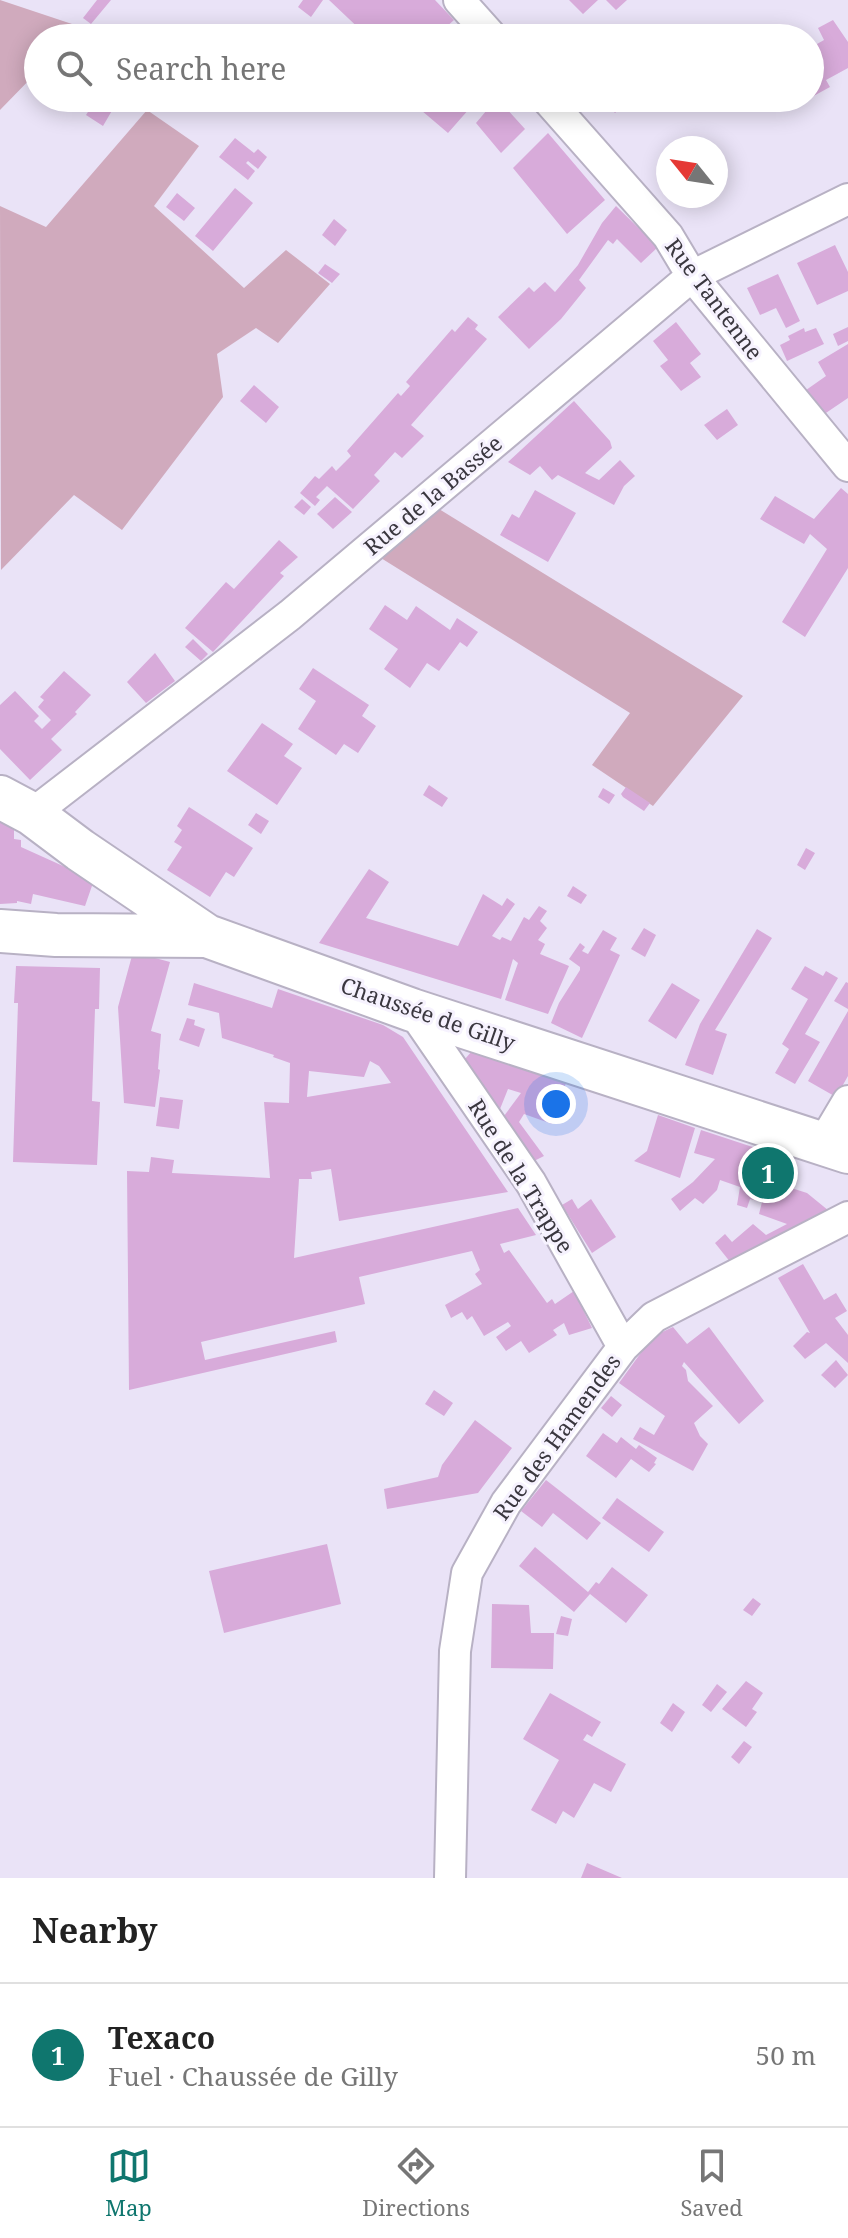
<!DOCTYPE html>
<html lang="en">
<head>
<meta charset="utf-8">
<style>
  :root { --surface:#fff; --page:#f6f6f6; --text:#222; --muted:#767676; --line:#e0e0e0; --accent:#0f766e }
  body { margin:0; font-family:"Noto Serif",serif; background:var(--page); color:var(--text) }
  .compass { position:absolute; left:656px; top:136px; width:72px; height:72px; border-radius:50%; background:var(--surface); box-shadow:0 4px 20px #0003; rotate:300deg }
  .you { position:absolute; left:556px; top:1104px; width:28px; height:28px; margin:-20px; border:6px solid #fff; border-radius:50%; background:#1a73e8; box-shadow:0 0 0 12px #1a73e833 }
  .badge { display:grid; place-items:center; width:52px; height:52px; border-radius:50%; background:var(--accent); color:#fff; font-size:26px; font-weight:700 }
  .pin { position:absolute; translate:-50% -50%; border:4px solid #fff; box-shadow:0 2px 8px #0006 }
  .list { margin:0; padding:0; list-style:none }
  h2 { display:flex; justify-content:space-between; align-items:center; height:104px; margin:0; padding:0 32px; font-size:34px }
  h2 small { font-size:26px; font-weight:400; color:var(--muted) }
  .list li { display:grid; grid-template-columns:52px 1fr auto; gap:24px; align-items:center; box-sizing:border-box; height:144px; padding:0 32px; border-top:2px solid var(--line) }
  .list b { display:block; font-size:30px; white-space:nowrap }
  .list p { margin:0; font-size:26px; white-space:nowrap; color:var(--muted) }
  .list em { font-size:26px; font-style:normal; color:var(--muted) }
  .icon { flex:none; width:44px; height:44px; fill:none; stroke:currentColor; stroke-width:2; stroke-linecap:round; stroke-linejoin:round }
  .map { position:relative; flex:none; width:848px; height:1878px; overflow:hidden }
  .search { position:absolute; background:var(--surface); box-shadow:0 4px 20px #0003; left:24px; right:24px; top:24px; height:88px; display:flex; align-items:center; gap:20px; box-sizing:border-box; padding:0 28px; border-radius:44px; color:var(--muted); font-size:30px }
  .sheet { height:248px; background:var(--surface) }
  nav { display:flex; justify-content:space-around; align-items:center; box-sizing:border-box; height:112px; border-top:2px solid var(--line); background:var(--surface); font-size:22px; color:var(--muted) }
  nav a { display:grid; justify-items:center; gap:4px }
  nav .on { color:var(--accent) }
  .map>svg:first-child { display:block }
</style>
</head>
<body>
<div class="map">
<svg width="848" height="1878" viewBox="0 0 848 1878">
  <rect width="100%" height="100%" fill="#eae3f7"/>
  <path fill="#d0aabd" d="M 0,0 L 81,27 L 71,38 L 38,38 L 38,71 L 0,110 Z
    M 147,110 L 199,146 L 154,206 L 244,288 L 286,250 L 330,284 L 278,343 L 256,328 L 217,354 L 223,397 L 122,530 L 74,495 L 1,570 L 0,206 L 46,227 Z
    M 426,501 L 743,696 L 653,806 L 592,765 L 630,713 L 368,550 Z"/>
  <path fill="#d8abda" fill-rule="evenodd" d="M 97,0 L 111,0 L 91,24 L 83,18 Z
    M 303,0 L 323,0 L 311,17 L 298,7 Z
    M 329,0 L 435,0 L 454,20 L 434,38 L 371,38 L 382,28 L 380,25 L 367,36 Z
    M 569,0 L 598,0 L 583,14 Z
    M 606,0 L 627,0 L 616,10 Z
    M 833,20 L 848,42 L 848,68 L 826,80 L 830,87 L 799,104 L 795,98 L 810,98 L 810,48 L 824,40 L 818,28 Z
    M 97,98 L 111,98 L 117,102 L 103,126 L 86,115 Z
    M 421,98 L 475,98 L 477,100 L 448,133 L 415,105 Z
    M 497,98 L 525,129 L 501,153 L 476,123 Z
    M 601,98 L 631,98 L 615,113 Z
    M 548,133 L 605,200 L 567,234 L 513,168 Z
    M 235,138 L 254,153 L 258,149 L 267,157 L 258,169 L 248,161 L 246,163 L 255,171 L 248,180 L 219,157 Z
    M 235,188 L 253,203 L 213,251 L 195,236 Z
    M 177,193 L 195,208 L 184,221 L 166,207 Z
    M 616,206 L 658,247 L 641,263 L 617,239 L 613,244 L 608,240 L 579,280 L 586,288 L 561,319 L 529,349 L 498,317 L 529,287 L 534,292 L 545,282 L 555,292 L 578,265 L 602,223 Z
    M 334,219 L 347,230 L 335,246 L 322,235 Z
    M 835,245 L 848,272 L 848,291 L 817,305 L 797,263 Z
    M 325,264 L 340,274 L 332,283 L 318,273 Z
    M 778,274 L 800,321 L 786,328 L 776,308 L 760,315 L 747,288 Z
    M 468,317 L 478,325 L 475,329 L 487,339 L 411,425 L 424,436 L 402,458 L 395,452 L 374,475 L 380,481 L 353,509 L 327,486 L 316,497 L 320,500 L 315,506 L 300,493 L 315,476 L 319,479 L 332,466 L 336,471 L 351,456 L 347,451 L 398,393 L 401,396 L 410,386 L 406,382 L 452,329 L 455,332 Z
    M 676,322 L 701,354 L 690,363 L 701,377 L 681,391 L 660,366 L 668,360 L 653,341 Z
    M 848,327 L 848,341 L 838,346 L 833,334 Z
    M 804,328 L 805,332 L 816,328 L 824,344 L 787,361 L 780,345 L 790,340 L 788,336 Z
    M 848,344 L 848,398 L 817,419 L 799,395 L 826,376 L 818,362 Z
    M 254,385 L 279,407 L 266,423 L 240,401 Z
    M 574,401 L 610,441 L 612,448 L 585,473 L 599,480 L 620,460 L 635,476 L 624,486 L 614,505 L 558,475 L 552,480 L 540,466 L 530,475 L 508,462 Z
    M 727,409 L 738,425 L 717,440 L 704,425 Z
    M 841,488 L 848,494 L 848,568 L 805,637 L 782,622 L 827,549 L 810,534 L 804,544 L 760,519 L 775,496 L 814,519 Z
    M 535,490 L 576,513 L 548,562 L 500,535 L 512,514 L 519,518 Z
    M 335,497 L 352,512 L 333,529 L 317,514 Z
    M 302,499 L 311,507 L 304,515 L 294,507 Z
    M 279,540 L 298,557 L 280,573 L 284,576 L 213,652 L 185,628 L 226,582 L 234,589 Z
    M 385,605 L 407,620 L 416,606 L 450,630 L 457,618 L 478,632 L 467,647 L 460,642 L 439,671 L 427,663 L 410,688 L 384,669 L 398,649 L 369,629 Z
    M 193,639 L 208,654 L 201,661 L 185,647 Z
    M 155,653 L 175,681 L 146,703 L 127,682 Z
    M 313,668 L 369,705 L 362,716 L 376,726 L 358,753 L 344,744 L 336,755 L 298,729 L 316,701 L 299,689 Z
    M 64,671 L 91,695 L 75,712 L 77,714 L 51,739 L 62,750 L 30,780 L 0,749 L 0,705 L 15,691 L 39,716 L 34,721 L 42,729 L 51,720 L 38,707 L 44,700 L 40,697 Z
    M 262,723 L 293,744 L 284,756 L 302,768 L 277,805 L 227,771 Z
    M 429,785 L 448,798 L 442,807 L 423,795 Z
    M 626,787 L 650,803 L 644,811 L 623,797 L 621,794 Z
    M 603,788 L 615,795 L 609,804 L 598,797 Z
    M 189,807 L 253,848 L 234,877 L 226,872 L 210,897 L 167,870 L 182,847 L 174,842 L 182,830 L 177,826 Z
    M 256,813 L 269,821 L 261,834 L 248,825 Z
    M 0,821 L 14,829 L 14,839 L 21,840 L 21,847 L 94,880 L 85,906 L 33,894 L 31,904 L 17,901 L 17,903 L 0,904 Z
    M 806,848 L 815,853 L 805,870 L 797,865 Z
    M 369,869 L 389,882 L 366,918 L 458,946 L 483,894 L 502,906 L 507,898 L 515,904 L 492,936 L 500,940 L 502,937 L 511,941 L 524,917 L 529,920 L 539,906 L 547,911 L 540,921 L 547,928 L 538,940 L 545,944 L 540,954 L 569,966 L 548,1014 L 505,1000 L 518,963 L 513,959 L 501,999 L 319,943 Z
    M 573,886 L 587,895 L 581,904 L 567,896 Z
    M 644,928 L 656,935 L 645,957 L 631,949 Z
    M 757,929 L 772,938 L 715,1030 L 727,1034 L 713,1075 L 685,1065 L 700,1024 Z
    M 603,930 L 617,938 L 610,950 L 620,955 L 582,1038 L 551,1023 L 559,1003 L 580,970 L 580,967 L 569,959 L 580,943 L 585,947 L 582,951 L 588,954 Z
    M 133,952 L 170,962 L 151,1031 L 161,1034 L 158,1069 L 160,1070 L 155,1107 L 124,1103 L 118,1007 Z
    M 16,966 L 100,968 L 99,1009 L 95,1009 L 92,1101 L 100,1102 L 97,1165 L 13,1162 L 18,1003 L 14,1003 Z
    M 805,966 L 823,976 L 826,971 L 838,978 L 805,1034 L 820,1042 L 795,1084 L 775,1073 L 789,1049 L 782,1044 L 808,999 L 791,989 Z
    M 846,982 L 848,983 L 848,1009 L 834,1001 Z
    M 194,983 L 272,1008 L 278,989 L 383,1025 L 403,1037 L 508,1192 L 339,1221 L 331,1169 L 311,1172 L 312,1179 L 299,1179 L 294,1258 L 518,1208 L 536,1235 L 500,1244 L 504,1253 L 509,1250 L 547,1303 L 552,1299 L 555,1304 L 574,1291 L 592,1328 L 569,1335 L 564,1323 L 553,1330 L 557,1335 L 529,1353 L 521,1341 L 506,1351 L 496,1337 L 511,1326 L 508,1322 L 484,1336 L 472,1316 L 467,1320 L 462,1312 L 451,1318 L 445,1305 L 482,1284 L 475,1274 L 480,1270 L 472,1251 L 359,1277 L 365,1304 L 201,1342 L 205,1360 L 335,1331 L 337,1342 L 129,1390 L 127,1171 L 149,1172 L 151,1157 L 174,1160 L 172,1173 L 270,1178 L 264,1102 L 289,1103 L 290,1063 L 273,1057 L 274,1055 L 222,1038 L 219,1013 L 188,1005 ZM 370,1061 L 379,1066 L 391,1083 L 307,1097 L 309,1071 L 364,1077 Z
    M 672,983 L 700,1000 L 676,1039 L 648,1021 Z
    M 848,1011 L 848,1076 L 836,1097 L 808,1081 Z
    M 187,1018 L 195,1020 L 194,1025 L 205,1029 L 199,1047 L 179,1040 Z
    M 472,1051 L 566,1083 L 552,1124 L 524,1114 L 519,1122 L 544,1156 L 534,1161 L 504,1116 L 521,1093 L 508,1089 L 500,1109 L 465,1059 Z
    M 160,1097 L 183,1100 L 179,1129 L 156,1126 Z
    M 658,1115 L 695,1128 L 680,1178 L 634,1161 L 647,1151 Z
    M 701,1130 L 795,1161 L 785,1186 L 807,1193 L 834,1215 L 731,1263 L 715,1243 L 725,1234 L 732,1242 L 753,1224 L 766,1235 L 787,1224 L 759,1214 L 762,1202 L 750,1199 L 747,1208 L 737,1205 L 740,1187 L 720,1180 L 717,1190 L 703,1204 L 695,1198 L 680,1211 L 671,1199 L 693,1182 L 715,1159 L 694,1153 Z
    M 572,1199 L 578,1209 L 591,1199 L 616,1237 L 592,1253 L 562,1205 Z
    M 803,1264 L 824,1300 L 836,1293 L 847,1311 L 835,1318 L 848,1335 L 848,1363 L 826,1343 L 805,1359 L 793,1346 L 807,1332 L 810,1333 L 778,1278 Z
    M 673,1327 L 687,1344 L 709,1327 L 764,1401 L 739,1424 L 684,1362 L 682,1366 L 686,1370 L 688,1381 L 713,1406 L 694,1423 L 700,1436 L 708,1444 L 693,1471 L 633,1439 L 640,1427 L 654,1435 L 665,1416 L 619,1383 L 656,1332 L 658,1334 Z
    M 836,1360 L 848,1375 L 835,1388 L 821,1375 Z
    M 434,1390 L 453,1403 L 444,1416 L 425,1404 Z
    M 611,1396 L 622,1405 L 612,1417 L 601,1408 Z
    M 475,1420 L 512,1448 L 478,1493 L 387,1509 L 384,1489 L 438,1477 L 442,1465 Z
    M 603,1433 L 617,1443 L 621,1437 L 636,1449 L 639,1445 L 657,1458 L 654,1463 L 656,1464 L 649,1472 L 631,1459 L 616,1478 L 586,1456 Z
    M 546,1480 L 601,1523 L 587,1540 L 553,1513 L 542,1527 L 521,1511 Z
    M 617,1498 L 664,1532 L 649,1552 L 602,1518 Z
    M 327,1544 L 341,1604 L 224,1633 L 209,1571 Z
    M 535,1547 L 588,1592 L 596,1582 L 599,1584 L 612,1567 L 648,1595 L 626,1623 L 590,1594 L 574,1612 L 519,1566 Z
    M 753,1598 L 761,1604 L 752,1616 L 743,1610 Z
    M 492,1604 L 529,1605 L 531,1633 L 554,1633 L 553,1669 L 491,1668 Z
    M 561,1616 L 572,1619 L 568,1636 L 556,1634 Z
    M 746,1681 L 763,1693 L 752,1709 L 757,1712 L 746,1727 L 722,1709 Z
    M 717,1684 L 727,1692 L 711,1712 L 702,1705 Z
    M 550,1693 L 601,1722 L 592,1737 L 587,1734 L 583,1740 L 626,1764 L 611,1792 L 594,1783 L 574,1818 L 563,1811 L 556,1824 L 531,1810 L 559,1760 L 523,1739 Z
    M 673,1703 L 685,1712 L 672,1732 L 660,1723 Z
    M 744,1741 L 752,1747 L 739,1764 L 731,1757 Z
    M 587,1863 L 622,1878 L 581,1878 Z"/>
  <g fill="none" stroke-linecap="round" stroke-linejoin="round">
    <g stroke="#b8b1c4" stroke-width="34">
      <path id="street" d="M 459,0 L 493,38
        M 546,98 L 668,236 L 692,276 L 848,466
        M 32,814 L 290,615 L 692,276 L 848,199
        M 412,1010 L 531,1183 L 623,1347
        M 823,1143 L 848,1101
        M 450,1878 L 455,1651 L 467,1573 L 506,1503 L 623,1347 L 654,1317 L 848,1217"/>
    </g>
    <g stroke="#b8b1c4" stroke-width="46">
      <path id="secondary" d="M 0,797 L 32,814 L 80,850 L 207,936
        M 0,931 L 56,935 L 207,936 L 412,1010 L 848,1152"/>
    </g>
    <use href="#street" stroke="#fff" stroke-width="30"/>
    <use href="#secondary" stroke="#fff" stroke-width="42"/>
  </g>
  <g text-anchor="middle" stroke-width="6" stroke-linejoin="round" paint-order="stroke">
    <g font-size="22" fill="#3a373f" stroke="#f6f2fe">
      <text transform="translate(714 299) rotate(53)" y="8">Rue Tantenne</text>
      <text transform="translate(433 495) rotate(-40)" y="8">Rue de la Bassée</text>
      <text transform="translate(428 1014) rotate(19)" y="8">Chaussée de Gilly</text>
      <text transform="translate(521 1176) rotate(58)" y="8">Rue de la Trappe</text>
      <text transform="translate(557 1437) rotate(-54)" y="8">Rue des Hamendes</text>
    </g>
  </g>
</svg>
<svg class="compass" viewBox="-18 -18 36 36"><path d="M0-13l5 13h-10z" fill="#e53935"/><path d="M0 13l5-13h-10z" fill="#767676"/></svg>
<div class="you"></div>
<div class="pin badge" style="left:768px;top:1173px">1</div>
<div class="search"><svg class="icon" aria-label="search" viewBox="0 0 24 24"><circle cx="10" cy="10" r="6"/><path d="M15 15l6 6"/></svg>Search here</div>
</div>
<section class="sheet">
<h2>Nearby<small></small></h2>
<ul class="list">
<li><span class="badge">1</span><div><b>Texaco</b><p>Fuel · Chaussée de Gilly</p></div><em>50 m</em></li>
</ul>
</section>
<nav>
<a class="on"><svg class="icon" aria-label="map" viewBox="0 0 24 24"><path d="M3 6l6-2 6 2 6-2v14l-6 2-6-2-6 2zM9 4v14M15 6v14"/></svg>Map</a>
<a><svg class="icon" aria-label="directions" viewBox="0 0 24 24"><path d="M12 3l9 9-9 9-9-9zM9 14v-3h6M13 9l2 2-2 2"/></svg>Directions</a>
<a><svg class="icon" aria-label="saved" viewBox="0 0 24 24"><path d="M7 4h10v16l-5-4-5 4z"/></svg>Saved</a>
</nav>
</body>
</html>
